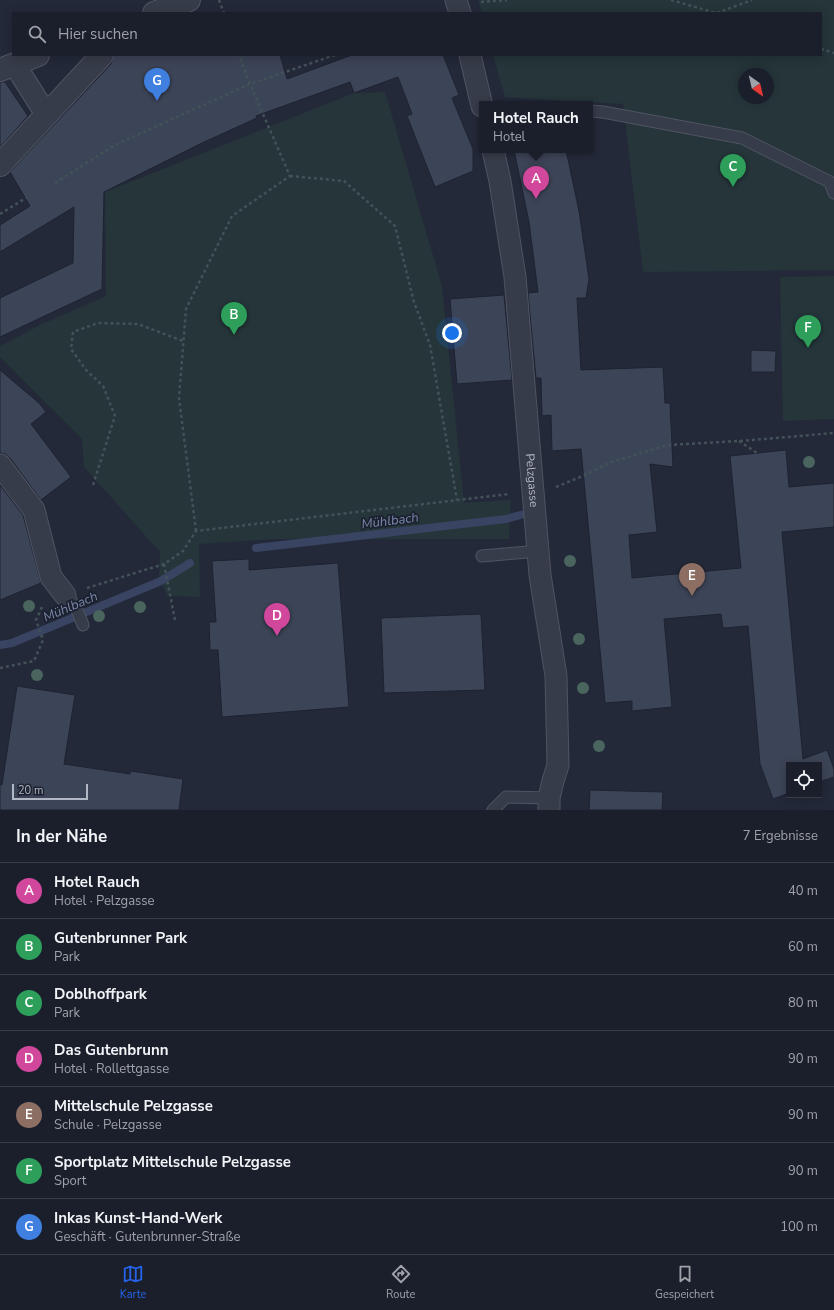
<!DOCTYPE html>
<html lang="de">
<head>
<meta charset="utf-8">
<style>
  :root { --surface:#1a1f2b; --page:#232733; --text:#f1f3f6; --muted:#9fa2a9; --line:#383d47; --accent:#2563eb }
  body { margin:0; font-family:"Nunito Sans",sans-serif; background:var(--page); color:var(--text) }
  .controls { position:absolute; right:12px; bottom:12px; display:grid; overflow:hidden; border-radius:0px; box-shadow:0 2px 10px #0003 }
  .controls button { width:36px; height:36px; display:grid; place-items:center; padding:0; border:0; border-bottom:1px solid var(--line); background:var(--surface); color:var(--text); font:20px sans-serif }
  .compass { position:absolute; left:738px; top:68px; width:36px; height:36px; border-radius:50%; background:var(--surface); box-shadow:0 2px 10px #0003; rotate:146deg }
  .scale { position:absolute; left:12px; bottom:10px; width:76px; box-sizing:border-box; padding-left:4px; border:2px solid #b2b7c6; border-top:0; font-size:11px; line-height:14px; white-space:nowrap; color:#b2b7c6; -webkit-text-stroke:3px #1c212f; paint-order:stroke }
  .you { position:absolute; left:452px; top:333px; width:14px; height:14px; margin:-10px; border:3px solid #fff; border-radius:50%; background:#1a73e8; box-shadow:0 0 0 6px #1a73e833 }
  .badge { display:grid; place-items:center; width:26px; height:26px; border-radius:50%; background:var(--accent); color:#fff; font-size:13px; font-weight:700 }
  .pin { position:absolute; translate:-50% -33px; filter:drop-shadow(0 1px 2px #0008) }
  .pin::after { content:''; position:absolute; top:21px; width:14px; height:12px; background:inherit; clip-path:polygon(0 0,100% 0,50% 100%) }
  .popup { position:absolute; left:479px; top:101px; width:114px; height:52px; box-sizing:border-box; display:grid; place-content:center; border-radius:0px; background:var(--surface); filter:drop-shadow(0 1px 3px #0005); font-size:13px; white-space:nowrap; color:var(--muted) }
  .popup b { font-size:15px; color:var(--text) }
  .popup::after { content:''; position:absolute; left:50%; top:100%; margin-left:-8px; border:8px solid transparent; border-top-color:var(--surface) }
  .list { margin:0; padding:0; list-style:none }
  h2 { display:flex; justify-content:space-between; align-items:center; height:52px; margin:0; padding:0 16px; font-size:17px }
  h2 small { font-size:13px; font-weight:400; color:var(--muted) }
  .list li { display:grid; grid-template-columns:26px 1fr auto; gap:12px; align-items:center; box-sizing:border-box; height:56px; padding:0 16px; border-top:1px solid var(--line) }
  .list b { display:block; font-size:15px; white-space:nowrap }
  .list p { margin:0; font-size:13px; white-space:nowrap; color:var(--muted) }
  .list em { font-size:13px; font-style:normal; color:var(--muted) }
  .icon { flex:none; width:22px; height:22px; fill:none; stroke:currentColor; stroke-width:2; stroke-linecap:round; stroke-linejoin:round }
  .map { position:relative; flex:none; width:834px; height:810px; overflow:hidden }
  .search { position:absolute; background:var(--surface); box-shadow:0 2px 10px #0003; left:12px; right:12px; top:12px; height:44px; display:flex; align-items:center; gap:10px; box-sizing:border-box; padding:0 14px; border-radius:0px; color:var(--muted); font-size:15px }
  .sheet { height:444px; background:var(--surface) }
  nav { display:flex; justify-content:space-around; align-items:center; box-sizing:border-box; height:56px; border-top:1px solid var(--line); background:var(--surface); font-size:11px; color:var(--muted) }
  nav a { display:grid; justify-items:center; gap:2px }
  nav .on { color:var(--accent) }
  .map>svg:first-child { display:block }
</style>
</head>
<body>
<div class="map">
<svg width="834" height="810" viewBox="0 0 834 810">
  <rect width="100%" height="100%" fill="#232939"/>
  <path fill="#25353a" fill-rule="evenodd" d="M 478,0 L 834,0 L 834,270 L 643,272 L 623,104 L 505,97 L 493,55 L 821,55 L 821,13 L 482,13 ZM 744,74 L 768,74 L 768,98 L 744,98 Z
    M 385,92 L 442,286 L 464,503 L 511,500 L 509,539 L 276,539 L 199,544 L 200,597 L 167,596 L 159,576 L 160,552 L 84,467 L 82,439 L 0,357 L 0,346 L 40,325 L 106,296 L 105,192 L 354,93 Z
    M 834,276 L 834,419 L 783,421 L 780,277 Z"/>
  <g fill="none" stroke-linecap="round" stroke-linejoin="round">
    <path stroke="#394462" stroke-width="8" d="M 256,548 L 506,519 L 528,513
      M 0,645 L 12,643 L 161,581 L 190,563"/>
  </g>
  <path fill="#3c4457" stroke="#1e2331" d="M 114,55 L 280,55 L 287,79 L 352,55 L 443,55 L 459,95 L 452,98 L 473,149 L 473,171 L 435,187 L 407,116 L 412,114 L 398,77 L 354,93 L 350,82 L 256,116 L 257,118 L 202,143 L 104,192 L 102,289 L 0,337 L 0,298 L 73,263 L 74,207 L 0,252 L 0,225 L 30,206 L 10,172 L 111,64 Z
    M 0,82 L 5,82 L 28,116 L 0,147 Z
    M 514,150 L 566,150 L 579,211 L 589,279 L 586,298 L 577,298 L 581,370 L 663,367 L 665,403 L 670,403 L 673,467 L 650,464 L 657,532 L 629,535 L 632,578 L 741,568 L 730,456 L 786,450 L 789,487 L 834,483 L 834,527 L 782,532 L 803,759 L 827,750 L 834,769 L 834,777 L 819,782 L 819,765 L 789,765 L 789,793 L 773,799 L 760,764 L 748,626 L 723,628 L 721,614 L 664,619 L 672,707 L 632,711 L 632,701 L 605,703 L 581,449 L 552,451 L 551,415 L 542,416 L 541,378 L 536,378 L 528,293 L 538,292 L 529,222 Z
    M 504,295 L 512,380 L 457,384 L 450,299 Z
    M 751,350 L 776,351 L 775,372 L 751,372 Z
    M 0,370 L 39,403 L 46,412 L 31,424 L 71,477 L 41,500 L 10,458 L 5,454 L 0,453 Z
    M 0,485 L 23,515 L 41,583 L 0,600 Z
    M 249,559 L 249,570 L 338,563 L 349,707 L 222,717 L 218,650 L 210,650 L 209,622 L 216,622 L 212,561 Z
    M 481,614 L 485,690 L 384,693 L 381,618 Z
    M 17,686 L 75,695 L 64,764 L 130,774 L 131,771 L 183,779 L 179,810 L 0,810 L 0,784 L 2,785 Z
    M 590,790 L 663,792 L 662,810 L 589,810 Z"/>
  <g fill="none" stroke-linecap="round" stroke-linejoin="round">
    <g stroke="#4f5462" stroke-width="13">
      <path id="service" d="M 590,111 L 603,112 L 742,138 L 830,182 L 834,193
        M 482,556 L 538,551
        M 65,595 L 75,605 L 83,625
        M 493,810 L 506,797 L 549,798"/>
    </g>
    <g stroke="#4f5462" stroke-width="23">
      <g id="minor">
        <path d="M 456,0 L 460,13"/>
        <path d="M 470,55 L 482,106"/>
        <path d="M 15,65 L 46,114"/>
        <path id="s1" d="M 493,150 L 500,181 L 515,277 L 540,575 L 556,676 L 558,765 L 553,781 L 549,798 L 549,810"/>
        <path d="M 0,465 L 34,510 L 51,577 L 65,595"/>
      </g>
    </g>
    <g stroke="#4f5462" stroke-width="24">
      <path id="tertiary" d="M 154,13 L 189,0
        M 0,70 L 38,55
        M 0,165 L 102,55"/>
    </g>
    <path stroke="#435258" stroke-width="2.5" stroke-dasharray="3 3" stroke-linecap="butt" d="M 219,0 L 224,13
      M 671,0 L 716,13
      M 481,2 L 507,0
      M 717,13 L 752,0
      M 821,49 L 834,53
      M 290,176 L 344,181 L 395,226 L 414,302 L 430,345 L 457,500
      M 55,183 L 115,145 L 250,84 L 335,55
      M 0,214 L 26,198
      M 739,441 L 757,453
      M 93,485 L 115,416 L 103,386 L 86,370 L 71,349 L 73,332 L 98,323 L 138,324 L 183,341
      M 556,487 L 585,475 L 611,462 L 668,445 L 739,441 L 834,433
      M 196,531 L 179,398 L 186,309 L 232,216 L 290,176 L 250,84 L 239,55
      M 164,564 L 175,620
      M 87,588 L 164,564 L 183,551 L 196,531 L 509,494
      M 0,668 L 34,661 L 43,640 L 36,620 L 42,607 L 44,606"/>
    <use href="#service" stroke="#373c4a" stroke-width="11"/>
    <use href="#minor" stroke="#373c4a" stroke-width="21"/>
    <use href="#tertiary" stroke="#373c4a" stroke-width="22"/>
  </g>
  <g fill="#4a655d">
    <circle cx="809" cy="462" r="6"/>
    <circle cx="570" cy="561" r="6"/>
    <circle cx="29" cy="606" r="6"/>
    <circle cx="140" cy="607" r="6"/>
    <circle cx="99" cy="616" r="6"/>
    <circle cx="579" cy="639" r="6"/>
    <circle cx="37" cy="675" r="6"/>
    <circle cx="583" cy="688" r="6"/>
    <circle cx="599" cy="746" r="6"/>
  </g>
  <g text-anchor="middle" stroke-width="3.5" stroke-linejoin="round" paint-order="stroke">
    <g font-size="12" fill="#b2b7c6" stroke="#1c212f">
      <text dy="4" stroke="none"><textPath href="#s1" startOffset="333">Pelzgasse</textPath></text>
    </g>
    <g font-size="13" font-style="italic" fill="#7b89ac" stroke="#1c212f">
      <text transform="translate(390 520) rotate(-7)" y="5">Mühlbach</text>
      <text transform="translate(70 606) rotate(-23)" y="5">Mühlbach</text>
    </g>
  </g>
</svg>
<div class="controls">
<button><svg class="icon" aria-label="locate" viewBox="0 0 24 24"><circle cx="12" cy="12" r="6"/><path d="M12 2v4M12 18v4M2 12h4M18 12h4"/></svg></button>
</div>
<svg class="compass" viewBox="-18 -18 36 36"><path d="M0-13l5 13h-10z" fill="#e53935"/><path d="M0 13l5-13h-10z" fill="#9fa2a9"/></svg>
<div class="scale">20 m</div>
<div class="you"></div>
<div class="pin badge" style="left:536px;top:199px;background:#d1479c">A</div>
<div class="popup"><b>Hotel Rauch</b>Hotel</div>
<div class="pin badge" style="left:234px;top:335px;background:#2e9e5b">B</div>
<div class="pin badge" style="left:733px;top:187px;background:#2e9e5b">C</div>
<div class="pin badge" style="left:277px;top:636px;background:#d1479c">D</div>
<div class="pin badge" style="left:692px;top:596px;background:#8d6e63">E</div>
<div class="pin badge" style="left:808px;top:348px;background:#2e9e5b">F</div>
<div class="pin badge" style="left:157px;top:101px;background:#3f7fe0">G</div>
<div class="search"><svg class="icon" aria-label="search" viewBox="0 0 24 24"><circle cx="10" cy="10" r="6"/><path d="M15 15l6 6"/></svg>Hier suchen</div>
</div>
<section class="sheet">
<h2>In der Nähe<small>7 Ergebnisse</small></h2>
<ul class="list">
<li><span class="badge" style="background:#d1479c">A</span><div><b>Hotel Rauch</b><p>Hotel · Pelzgasse</p></div><em>40 m</em></li>
<li><span class="badge" style="background:#2e9e5b">B</span><div><b>Gutenbrunner Park</b><p>Park</p></div><em>60 m</em></li>
<li><span class="badge" style="background:#2e9e5b">C</span><div><b>Doblhoffpark</b><p>Park</p></div><em>80 m</em></li>
<li><span class="badge" style="background:#d1479c">D</span><div><b>Das Gutenbrunn</b><p>Hotel · Rollettgasse</p></div><em>90 m</em></li>
<li><span class="badge" style="background:#8d6e63">E</span><div><b>Mittelschule Pelzgasse</b><p>Schule · Pelzgasse</p></div><em>90 m</em></li>
<li><span class="badge" style="background:#2e9e5b">F</span><div><b>Sportplatz Mittelschule Pelzgasse</b><p>Sport</p></div><em>90 m</em></li>
<li><span class="badge" style="background:#3f7fe0">G</span><div><b>Inkas Kunst-Hand-Werk</b><p>Geschäft · Gutenbrunner-Straße</p></div><em>100 m</em></li>
</ul>
</section>
<nav>
<a class="on"><svg class="icon" aria-label="map" viewBox="0 0 24 24"><path d="M3 6l6-2 6 2 6-2v14l-6 2-6-2-6 2zM9 4v14M15 6v14"/></svg>Karte</a>
<a><svg class="icon" aria-label="directions" viewBox="0 0 24 24"><path d="M12 3l9 9-9 9-9-9zM9 14v-3h6M13 9l2 2-2 2"/></svg>Route</a>
<a><svg class="icon" aria-label="saved" viewBox="0 0 24 24"><path d="M7 4h10v16l-5-4-5 4z"/></svg>Gespeichert</a>
</nav>
</body>
</html>
